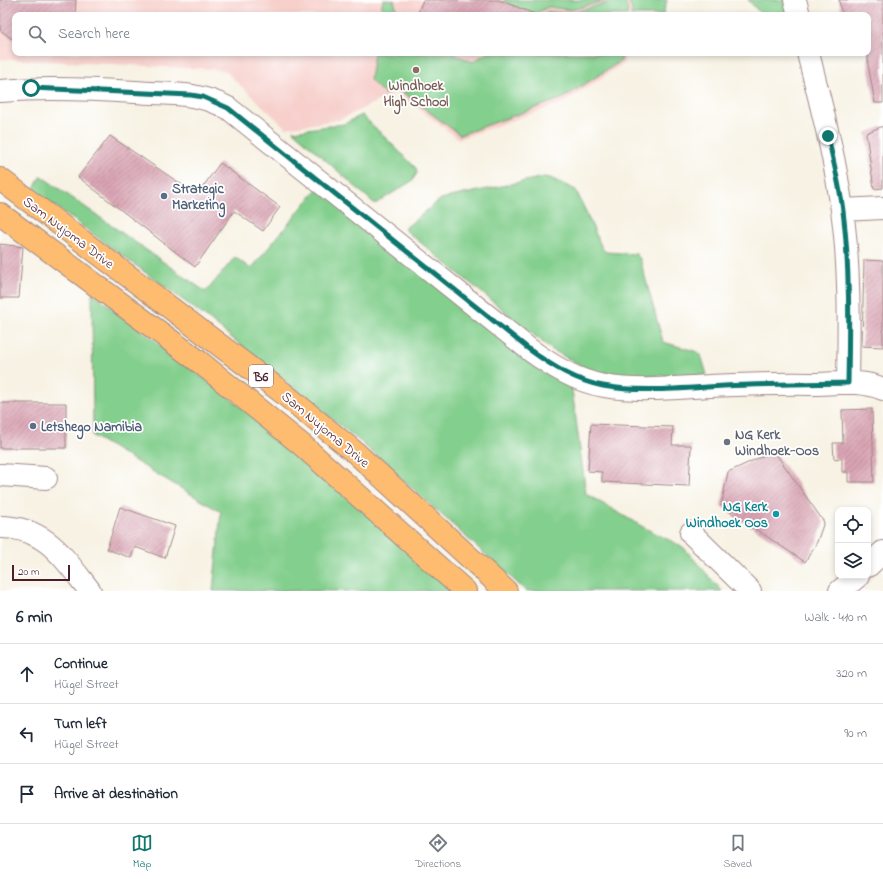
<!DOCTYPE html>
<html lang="en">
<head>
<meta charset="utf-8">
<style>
  :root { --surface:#fff; --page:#f2f2f3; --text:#1f2937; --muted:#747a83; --line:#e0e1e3; --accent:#0f766e }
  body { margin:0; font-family:"Indie Flower",sans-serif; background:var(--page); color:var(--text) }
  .controls { position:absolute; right:12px; bottom:12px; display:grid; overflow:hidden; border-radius:8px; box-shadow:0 2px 6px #0003 }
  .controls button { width:36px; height:36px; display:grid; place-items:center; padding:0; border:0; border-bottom:1px solid var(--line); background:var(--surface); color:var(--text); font:20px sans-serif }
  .scale { position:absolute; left:12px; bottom:10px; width:58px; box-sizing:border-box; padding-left:4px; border:2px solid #4a1f2b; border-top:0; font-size:11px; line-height:14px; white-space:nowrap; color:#4a1f2b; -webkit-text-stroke:3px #fff; paint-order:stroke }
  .stop { position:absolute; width:12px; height:12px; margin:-9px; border:3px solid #0f766e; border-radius:50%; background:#fff }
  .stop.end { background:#0f766e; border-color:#fff; box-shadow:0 1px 4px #0008 }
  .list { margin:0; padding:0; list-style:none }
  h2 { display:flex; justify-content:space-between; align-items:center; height:52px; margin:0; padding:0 16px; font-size:17px }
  h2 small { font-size:13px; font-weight:400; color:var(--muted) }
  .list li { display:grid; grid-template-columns:26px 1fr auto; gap:12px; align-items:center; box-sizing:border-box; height:60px; padding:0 16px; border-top:1px solid var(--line) }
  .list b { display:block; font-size:15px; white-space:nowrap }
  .list p { margin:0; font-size:13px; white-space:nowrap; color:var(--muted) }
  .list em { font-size:13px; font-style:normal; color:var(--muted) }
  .icon { flex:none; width:22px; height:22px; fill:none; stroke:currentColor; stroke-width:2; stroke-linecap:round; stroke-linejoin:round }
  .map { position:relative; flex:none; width:883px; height:591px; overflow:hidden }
  .search { position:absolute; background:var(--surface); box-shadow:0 2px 6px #0003; left:12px; right:12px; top:12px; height:44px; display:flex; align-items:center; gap:10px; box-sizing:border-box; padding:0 14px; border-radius:8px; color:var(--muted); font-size:15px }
  .sheet { height:232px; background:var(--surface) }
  nav { display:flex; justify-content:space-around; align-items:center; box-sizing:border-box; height:56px; border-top:1px solid var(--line); background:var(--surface); font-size:11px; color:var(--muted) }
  nav a { display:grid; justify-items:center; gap:2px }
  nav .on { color:var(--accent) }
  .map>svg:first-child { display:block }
</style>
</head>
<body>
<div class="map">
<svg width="883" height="591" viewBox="0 0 883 591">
  <defs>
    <pattern id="building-hatch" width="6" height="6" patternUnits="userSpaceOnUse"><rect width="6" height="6" fill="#d9a4b4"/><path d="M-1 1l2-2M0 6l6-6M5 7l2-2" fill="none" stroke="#b28593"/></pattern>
  </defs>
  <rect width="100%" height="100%" fill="#fff"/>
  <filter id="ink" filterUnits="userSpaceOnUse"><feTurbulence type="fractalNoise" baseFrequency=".025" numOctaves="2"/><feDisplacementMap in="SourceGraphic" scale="8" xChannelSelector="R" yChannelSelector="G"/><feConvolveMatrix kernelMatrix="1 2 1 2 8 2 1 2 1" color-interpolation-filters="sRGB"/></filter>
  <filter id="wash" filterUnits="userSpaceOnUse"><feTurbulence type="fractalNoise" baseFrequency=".012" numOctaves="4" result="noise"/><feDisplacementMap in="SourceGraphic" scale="16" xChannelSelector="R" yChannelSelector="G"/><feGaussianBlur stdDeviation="0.9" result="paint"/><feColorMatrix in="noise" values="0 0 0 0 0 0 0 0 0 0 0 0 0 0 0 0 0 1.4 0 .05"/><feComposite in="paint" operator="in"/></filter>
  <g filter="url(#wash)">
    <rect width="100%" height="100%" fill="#f7f2e3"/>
    <path fill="#f7d0cc" d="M 0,0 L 628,0 L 632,10 L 631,15 L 15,15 L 15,53 L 626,53 L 624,63 L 565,102 L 459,139 L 396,92 L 339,120 L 286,128 L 225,71 L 211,69 L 0,59 Z"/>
    <path fill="#83cf8d" stroke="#66775c" d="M 383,0 L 394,0 L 398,15 L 380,15 Z
      M 504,0 L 608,0 L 571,10 L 548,7 L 535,14 L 503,2 Z
      M 617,0 L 624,0 L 628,10 L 627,15 L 542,15 L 548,11 L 569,14 Z
      M 628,0 L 667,0 L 663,15 L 631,15 L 632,10 Z
      M 748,0 L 784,0 L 788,8 L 788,15 L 762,15 Z
      M 374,53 L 451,53 L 473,62 L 487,53 L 622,53 L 621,61 L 563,98 L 460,135 L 397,88 L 384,94 L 370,80 Z
      M 362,115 L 416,168 L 417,173 L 412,181 L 375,204 L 293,131 L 344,124 Z
      M 41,176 L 206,292 L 235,257 L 251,269 L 322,183 L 570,375 L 586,494 L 643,527 L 683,547 L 722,591 L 526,591 L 362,443 L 206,317 L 33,190 Z
      M 544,177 L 550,178 L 576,190 L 602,248 L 606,252 L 636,254 L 640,259 L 663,342 L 698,352 L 701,355 L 707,375 L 633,376 L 593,372 L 551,349 L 404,229 L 441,199 Z
      M 92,292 L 285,441 L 465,591 L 213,591 L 221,512 L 93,436 Z"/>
    <g id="blocks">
      <path fill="url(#building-hatch)" d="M 0,0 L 76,0 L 75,15 L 15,15 L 15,41 L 0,30 Z
        M 423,0 L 499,0 L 535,14 L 417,15 Z
        M 839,0 L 883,0 L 883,103 L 875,103 L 868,64 L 868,15 L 842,15 Z
        M 883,126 L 883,188 L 874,189 L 866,133 Z
        M 110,136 L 197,195 L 220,163 L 280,207 L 263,231 L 234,211 L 195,267 L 78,177 Z
        M 0,244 L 23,247 L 19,298 L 0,298 Z
        M 864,260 L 883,261 L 883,347 L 862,346 Z
        M 0,403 L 66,403 L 66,448 L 0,448 Z
        M 872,409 L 874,482 L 848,482 L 848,472 L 842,472 L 842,458 L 834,459 L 833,443 L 843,443 L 842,410 Z
        M 591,424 L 673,427 L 672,445 L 691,445 L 689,486 L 602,482 L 602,472 L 588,471 Z
        M 774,451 L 824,522 L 817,542 L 805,562 L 721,506 L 728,472 Z
        M 120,507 L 175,526 L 165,558 L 135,547 L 131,558 L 107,549 Z"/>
    </g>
  </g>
  <g filter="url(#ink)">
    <use href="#blocks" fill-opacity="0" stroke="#a08887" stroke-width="1"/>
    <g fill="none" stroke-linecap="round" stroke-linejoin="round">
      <g stroke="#a08887" stroke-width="24">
        <path id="minor" d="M 795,0 L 799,15
          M 808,53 C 821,105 835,157 842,210 C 850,267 849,326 848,383
          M 0,91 C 45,87 90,89 135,92 C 170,95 195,91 228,108 L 530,350 C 552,366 576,381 604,386 C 632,391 663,389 692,387 C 732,385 771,383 811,384 C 834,384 861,379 883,389
          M 842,210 L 883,208
          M 0,475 L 46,478
          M 0,527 C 46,527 64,558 90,591
          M 691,533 L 750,591
          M 868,566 L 883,552
          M 840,591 L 858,576"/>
      </g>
      <g stroke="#a08887" stroke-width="24">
        <path id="highway" d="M 0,179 L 283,393 L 357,454 L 506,591
          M 0,214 L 201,363 L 302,445 L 465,591"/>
      </g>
      <use href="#minor" stroke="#fff" stroke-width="22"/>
      <use href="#highway" stroke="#febc70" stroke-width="22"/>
    </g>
  </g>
  <g fill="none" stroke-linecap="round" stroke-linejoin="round" filter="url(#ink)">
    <path stroke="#0f766e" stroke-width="5" d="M 31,88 L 191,95 L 203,97 L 228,108 L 530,350 C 552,366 576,381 603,386 C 639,393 687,388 724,386 C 766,384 807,384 848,383 C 849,326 850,268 843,211 C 840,186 833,161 828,136"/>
  </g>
  <circle fill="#8d6e63" stroke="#fff" stroke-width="1.5" cx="416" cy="70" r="4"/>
  <g fill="#5c6f8a" stroke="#fff" stroke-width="1.5">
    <circle cx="164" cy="196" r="4"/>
    <circle cx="33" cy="426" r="4"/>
  </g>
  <circle fill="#6b7280" stroke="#fff" stroke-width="1.5" cx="727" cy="442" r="4"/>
  <circle fill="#0f9aa8" stroke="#fff" stroke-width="1.5" cx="776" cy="514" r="4"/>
  <g text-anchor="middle" stroke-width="3.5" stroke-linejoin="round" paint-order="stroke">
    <rect fill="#fff" stroke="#80626b" stroke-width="1" x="249" y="365" width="24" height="22" rx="3"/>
    <g font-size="13" font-weight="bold" fill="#4a1f2b">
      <text x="261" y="381">B6</text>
    </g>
    <g font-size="14" font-weight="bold" fill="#785e54" stroke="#fff">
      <text x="416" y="90">Windhoek<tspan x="416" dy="16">High School</tspan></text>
    </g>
    <g font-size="14" font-weight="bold" fill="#4e5e75" stroke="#fff" text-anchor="start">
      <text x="172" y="193">Strategic<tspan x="172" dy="16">Marketing</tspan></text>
      <text x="41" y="431">Letshego Namibia</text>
    </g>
    <g font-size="14" fill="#4a1f2b" stroke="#fff">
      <text transform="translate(69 232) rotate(37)" y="5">Sam Nujoma Drive</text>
      <text transform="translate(326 429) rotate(40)" y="5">Sam Nujoma Drive</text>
    </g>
    <g font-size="14" font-weight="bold" fill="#5b616d" stroke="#fff" text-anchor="start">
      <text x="735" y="439">NG Kerk<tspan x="735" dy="16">Windhoek-Oos</tspan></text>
    </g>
    <g font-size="14" font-weight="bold" fill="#0d838f" stroke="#fff" text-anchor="end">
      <text x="768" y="511">NG Kerk<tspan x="768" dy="16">Windhoek Oos</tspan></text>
    </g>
  </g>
</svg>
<div class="controls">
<button><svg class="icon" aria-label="locate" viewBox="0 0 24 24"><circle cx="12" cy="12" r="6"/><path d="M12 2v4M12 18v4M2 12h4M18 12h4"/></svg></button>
<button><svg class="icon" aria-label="layers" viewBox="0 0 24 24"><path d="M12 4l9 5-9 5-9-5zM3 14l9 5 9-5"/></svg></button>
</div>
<div class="scale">20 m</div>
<div class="stop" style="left:31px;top:88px"></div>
<div class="stop end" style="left:828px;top:136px"></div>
<div class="search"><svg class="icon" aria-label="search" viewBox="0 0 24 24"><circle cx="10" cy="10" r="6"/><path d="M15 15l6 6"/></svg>Search here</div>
</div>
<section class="sheet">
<h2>6 min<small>Walk · 410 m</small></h2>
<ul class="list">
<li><svg class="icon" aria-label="ahead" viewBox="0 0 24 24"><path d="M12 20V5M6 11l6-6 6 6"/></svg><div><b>Continue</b><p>Hügel Street</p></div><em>320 m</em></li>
<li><svg class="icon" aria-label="left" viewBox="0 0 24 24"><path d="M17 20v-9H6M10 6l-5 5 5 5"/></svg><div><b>Turn left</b><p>Hügel Street</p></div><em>90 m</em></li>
<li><svg class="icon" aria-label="arrive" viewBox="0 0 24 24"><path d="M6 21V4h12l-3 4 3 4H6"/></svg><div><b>Arrive at destination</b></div></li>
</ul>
</section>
<nav>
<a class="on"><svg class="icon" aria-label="map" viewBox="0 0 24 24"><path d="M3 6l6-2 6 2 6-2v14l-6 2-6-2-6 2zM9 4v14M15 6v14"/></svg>Map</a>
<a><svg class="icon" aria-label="directions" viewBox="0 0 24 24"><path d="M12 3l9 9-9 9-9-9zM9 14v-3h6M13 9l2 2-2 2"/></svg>Directions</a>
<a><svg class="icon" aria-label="saved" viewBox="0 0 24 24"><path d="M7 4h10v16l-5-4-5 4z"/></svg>Saved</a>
</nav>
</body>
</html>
